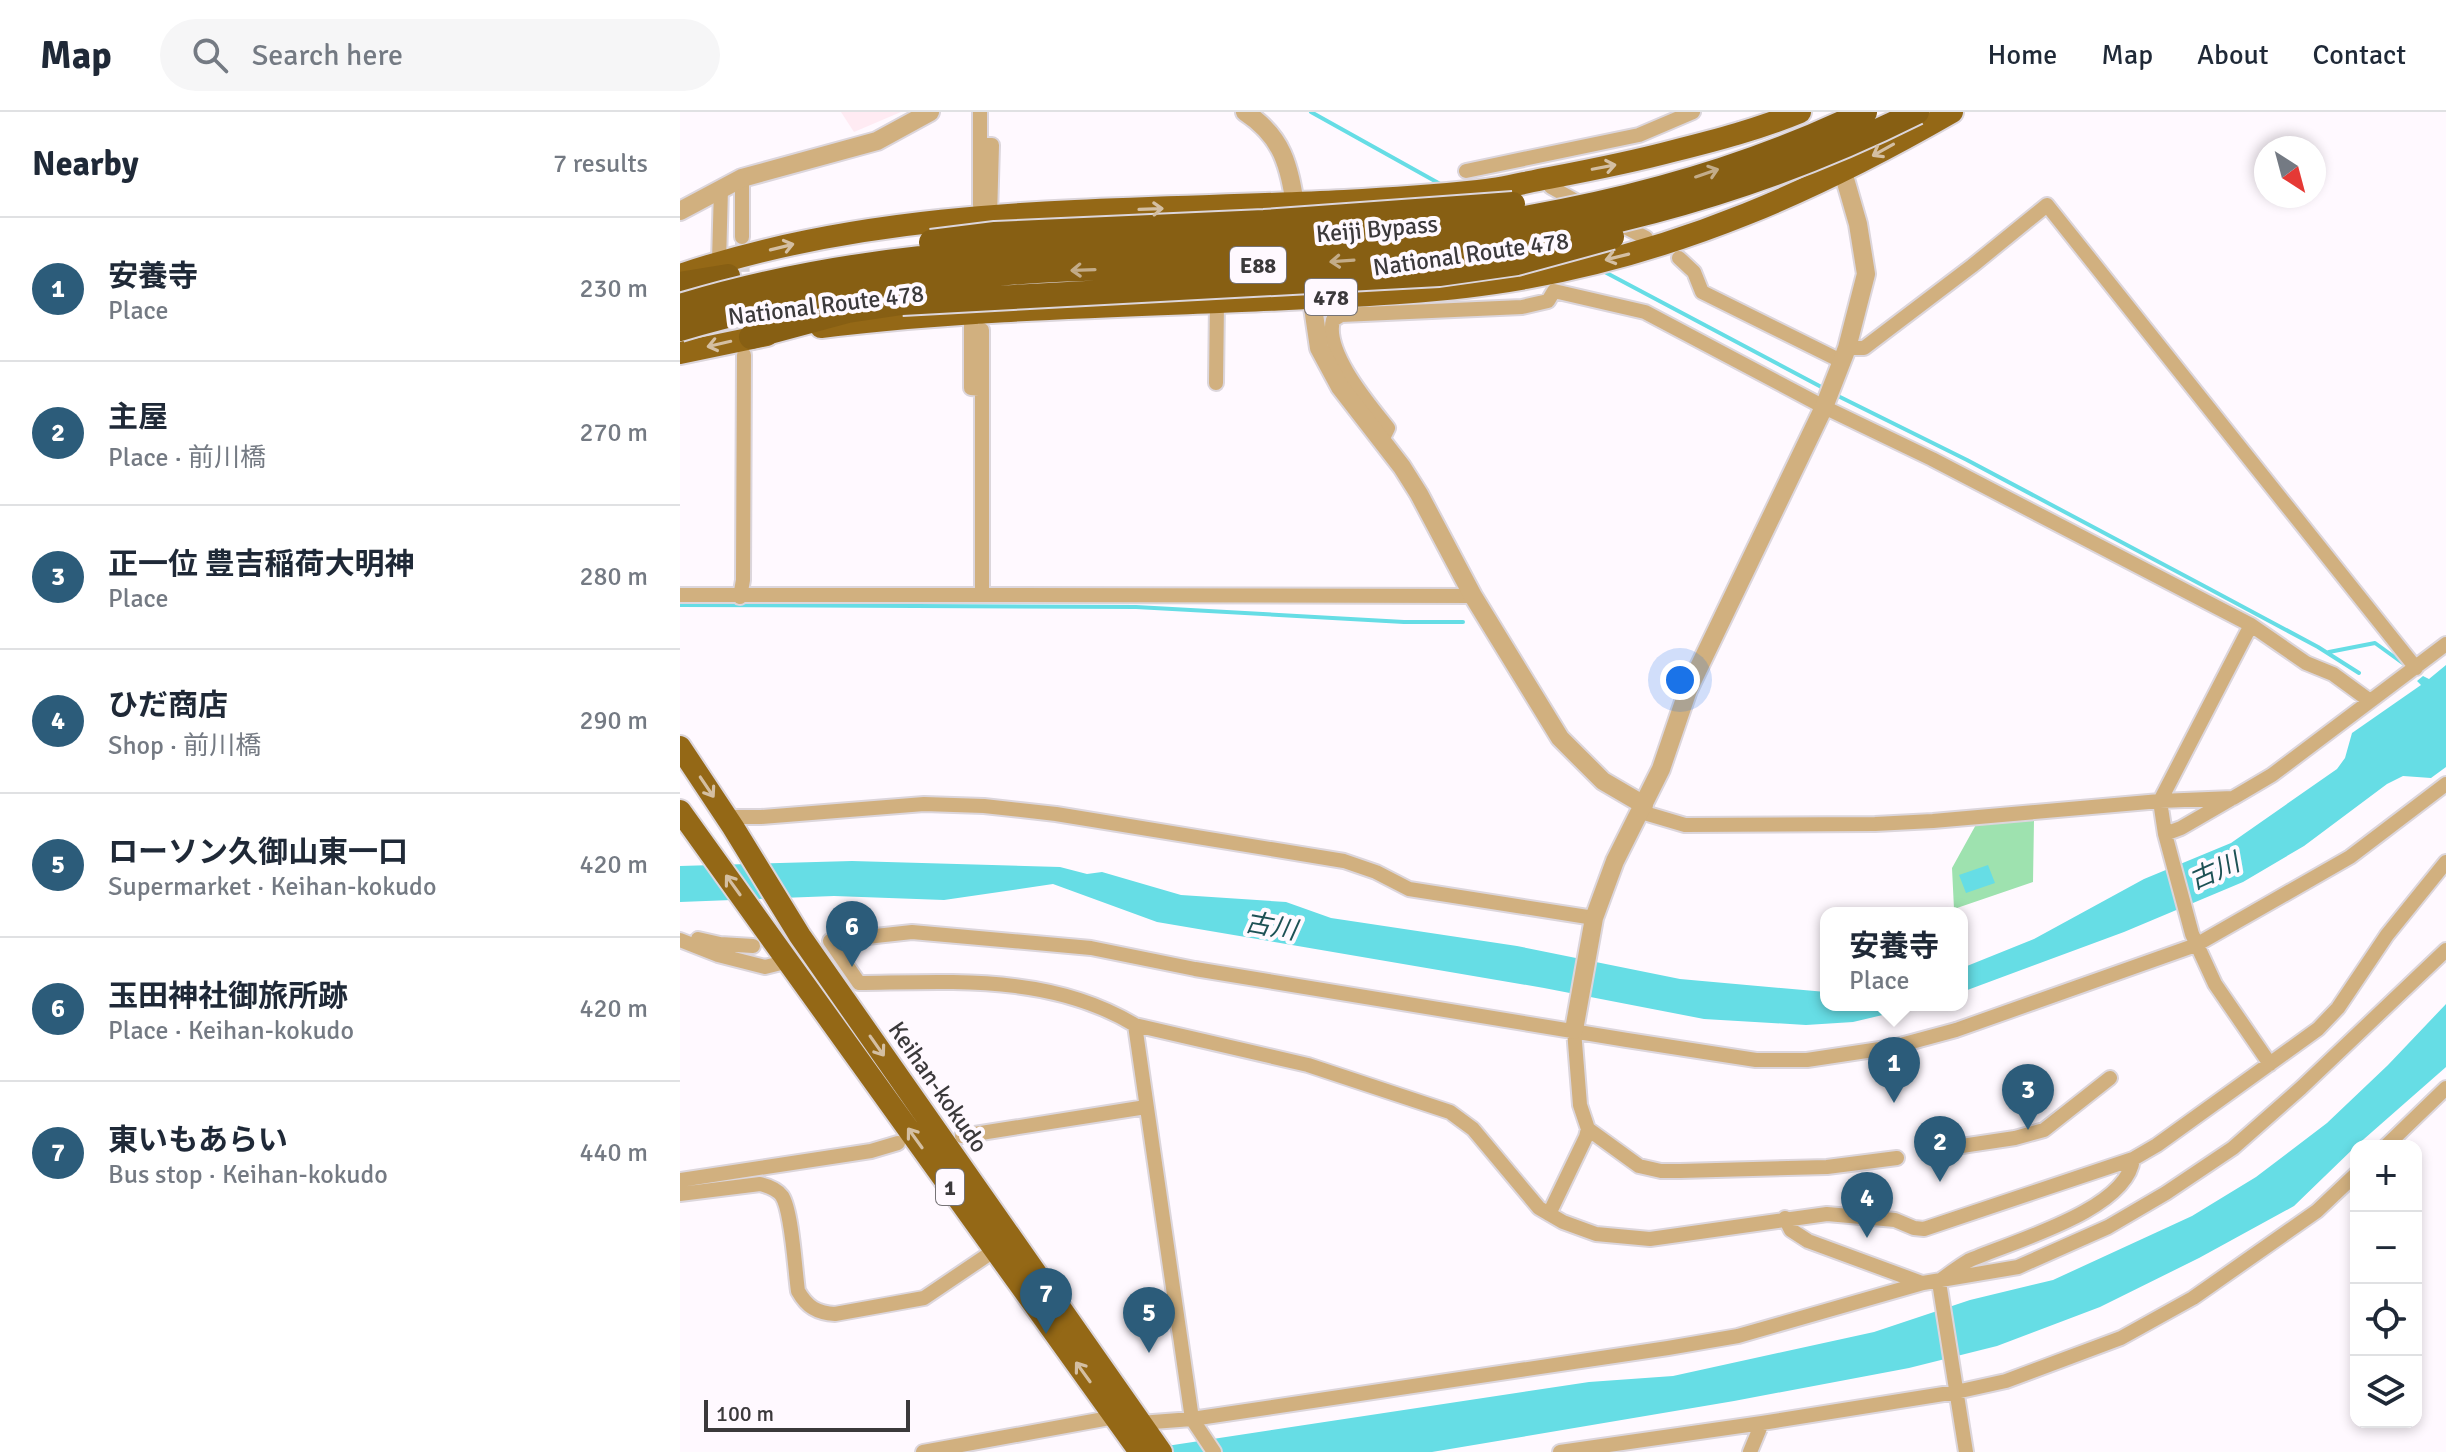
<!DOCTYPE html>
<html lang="en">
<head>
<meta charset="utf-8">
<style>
  :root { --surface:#fff; --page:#f6f6f7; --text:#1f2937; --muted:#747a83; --line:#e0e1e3; --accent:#2c5c7a }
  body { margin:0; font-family:Signika,"Noto Sans JP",sans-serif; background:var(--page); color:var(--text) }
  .controls { position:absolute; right:24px; bottom:24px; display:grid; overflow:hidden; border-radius:16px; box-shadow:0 4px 12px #0003 }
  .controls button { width:72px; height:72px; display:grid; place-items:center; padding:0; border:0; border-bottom:2px solid var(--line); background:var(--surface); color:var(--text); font:40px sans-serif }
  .compass { position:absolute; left:1574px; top:24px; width:72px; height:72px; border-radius:50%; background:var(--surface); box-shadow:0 4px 12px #0003; rotate:144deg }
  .scale { position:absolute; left:24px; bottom:20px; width:206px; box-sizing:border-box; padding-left:8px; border:4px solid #3b393b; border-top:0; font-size:22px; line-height:28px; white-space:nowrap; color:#3b393b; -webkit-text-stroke:6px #fff9ff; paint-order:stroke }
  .you { position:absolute; left:1000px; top:568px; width:28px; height:28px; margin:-20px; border:6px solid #fff; border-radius:50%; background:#1a73e8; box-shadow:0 0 0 12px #1a73e833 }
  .badge { display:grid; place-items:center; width:52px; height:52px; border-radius:50%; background:var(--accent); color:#fff; font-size:26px; font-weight:700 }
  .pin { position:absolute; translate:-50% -66px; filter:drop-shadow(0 2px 4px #0008) }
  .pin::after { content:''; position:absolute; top:42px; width:28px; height:24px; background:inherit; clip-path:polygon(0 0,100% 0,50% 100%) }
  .popup { position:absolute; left:1140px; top:795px; width:148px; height:104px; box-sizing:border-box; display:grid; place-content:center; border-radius:16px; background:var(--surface); filter:drop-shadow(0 2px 6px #0005); font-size:26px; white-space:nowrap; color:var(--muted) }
  .popup b { font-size:30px; color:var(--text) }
  .popup::after { content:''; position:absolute; left:50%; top:100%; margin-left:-16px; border:16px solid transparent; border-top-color:var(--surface) }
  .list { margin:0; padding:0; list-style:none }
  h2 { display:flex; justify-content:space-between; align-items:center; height:104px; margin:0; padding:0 32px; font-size:34px }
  h2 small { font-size:26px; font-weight:400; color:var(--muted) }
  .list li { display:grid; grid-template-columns:52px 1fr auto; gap:24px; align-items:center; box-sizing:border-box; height:144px; padding:0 32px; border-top:2px solid var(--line) }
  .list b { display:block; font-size:30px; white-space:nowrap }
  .list p { margin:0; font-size:26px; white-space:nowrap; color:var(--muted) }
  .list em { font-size:26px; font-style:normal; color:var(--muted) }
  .icon { flex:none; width:44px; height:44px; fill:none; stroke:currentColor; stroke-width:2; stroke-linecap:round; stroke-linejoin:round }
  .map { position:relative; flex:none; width:1766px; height:1340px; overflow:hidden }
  header { display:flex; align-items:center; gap:48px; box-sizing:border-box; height:112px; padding:0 40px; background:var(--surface); border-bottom:2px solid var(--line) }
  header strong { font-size:38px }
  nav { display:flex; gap:44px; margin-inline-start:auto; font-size:28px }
  .search { width:560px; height:72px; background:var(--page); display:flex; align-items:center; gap:20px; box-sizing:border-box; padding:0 28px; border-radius:44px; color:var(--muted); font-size:30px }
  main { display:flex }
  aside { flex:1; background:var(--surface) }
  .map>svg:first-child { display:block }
</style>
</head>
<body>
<header>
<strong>Map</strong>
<div class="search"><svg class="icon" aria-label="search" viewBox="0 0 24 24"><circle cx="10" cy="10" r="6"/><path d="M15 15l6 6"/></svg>Search here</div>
<nav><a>Home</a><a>Map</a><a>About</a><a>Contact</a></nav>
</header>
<main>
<aside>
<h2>Nearby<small>7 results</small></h2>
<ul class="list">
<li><span class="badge">1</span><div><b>安養寺</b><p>Place</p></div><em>230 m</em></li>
<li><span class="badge">2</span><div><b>主屋</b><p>Place · 前川橋</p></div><em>270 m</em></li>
<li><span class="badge">3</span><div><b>正一位 豊吉稲荷大明神</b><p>Place</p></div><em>280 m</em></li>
<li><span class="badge">4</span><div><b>ひだ商店</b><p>Shop · 前川橋</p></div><em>290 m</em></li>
<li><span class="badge">5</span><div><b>ローソン久御山東一口</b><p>Supermarket · Keihan-kokudo</p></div><em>420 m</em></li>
<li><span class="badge">6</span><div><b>玉田神社御旅所跡</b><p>Place · Keihan-kokudo</p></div><em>420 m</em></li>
<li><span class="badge">7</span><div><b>東いもあらい</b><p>Bus stop · Keihan-kokudo</p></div><em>440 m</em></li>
</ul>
</aside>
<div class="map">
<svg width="1766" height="1340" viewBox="0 0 1766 1340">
  <rect width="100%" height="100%" fill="#fff9ff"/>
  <path fill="#ffebf3" d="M 161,0 L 221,0 L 174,20 Z"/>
  <path fill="#9ee2af" d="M 1359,702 L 1354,708 L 1353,770 L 1274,797 L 1272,756 L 1298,709 Z"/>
  <path fill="#66dde5" d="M 1766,553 L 1766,655 L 1751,666 L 1723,664 L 1707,672 L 1624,734 L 1563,770 L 1444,820 L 1282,880 L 1282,856 L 1354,827 L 1464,767 L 1551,731 L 1657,657 L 1665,646 L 1672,621 L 1741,573 L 1737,569 L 1743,564 L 1749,567 Z
    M 172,749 L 380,755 L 407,762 L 422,760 L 501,783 L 606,790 L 651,806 L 837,834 L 1000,867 L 1146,880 L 1146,893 L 1245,893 L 1173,910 L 1126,913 L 1024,907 L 864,876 L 477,810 L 373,772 L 264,788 L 154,784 L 0,790 L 0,754 Z
    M 1308,753 L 1315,771 L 1286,781 L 1279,763 Z
    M 1766,892 L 1766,955 L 1676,1034 L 1614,1094 L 1519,1146 L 1420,1195 L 1317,1234 L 1229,1256 L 1054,1289 L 752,1340 L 447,1340 L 909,1270 L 993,1264 L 1194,1220 L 1290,1188 L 1373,1168 L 1512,1104 L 1576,1065 L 1647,1011 L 1708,953 Z"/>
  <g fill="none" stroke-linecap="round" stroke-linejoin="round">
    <path stroke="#66dde5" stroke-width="4" d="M 631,0 L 762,73
      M 921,158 L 1147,278
      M 1154,282 L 1287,348 L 1524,474 L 1638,535 L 1679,561
      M 0,493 L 456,495 L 724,510 L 783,510
      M 1649,540 L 1695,531 L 1724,552"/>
    <path stroke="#d8d3d8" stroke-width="14" stroke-dasharray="14 7" stroke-linecap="butt" d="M 62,125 L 64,233"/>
    <g stroke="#dcd6dc" stroke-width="18">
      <path id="minor" d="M 300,33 L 312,33 L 310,104
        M 786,59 L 959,23 L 1013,0
        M 62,66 L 62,125
        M 871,75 L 905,94
        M 300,93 L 300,0
        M 934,109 L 966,126
        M 999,146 L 1014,160 L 1022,180 L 1163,250
        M 39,150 L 41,76
        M 291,203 L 291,276 L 302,277
        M 1167,236 L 1184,236 L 1292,154 L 1367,93 L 1736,556
        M 536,271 L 537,190
        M 702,328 L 708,316 C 689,292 644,240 653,208 L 661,203 L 842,195 L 868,189 L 874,179 L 965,200 L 1144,295 L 1252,347 L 1571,513 L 1626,551 L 1653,562 L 1690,589
        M 0,483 L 302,483 L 302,218
        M 302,483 L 793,484
        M 60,485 L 63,468 L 64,243
        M 1571,513 L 1480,689 L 1485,722 L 1512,822 L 1535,872 L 1590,952
        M 961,700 L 1005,713 L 1195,712 L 1253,709 L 1480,689 L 1553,686 L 1592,663 L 1766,532
        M 47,705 L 81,705 L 244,692 L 304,694 L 376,702 L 664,749 L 696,760 L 729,777 L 914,806
        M 1485,722 L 1501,716 L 1551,687
        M 18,827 L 40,832 L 73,834
        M 0,828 L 38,843 L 85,855 L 109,849
        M 179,871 C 274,870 371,862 455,913 L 628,953 L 770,1000 L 793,1017 L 859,1096 L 883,1110 L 916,1122 L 970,1127 L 1147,1102 L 1215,1108 L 1234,1116 L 1244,1117 L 1453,1047 L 1477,1033 L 1638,917 L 1658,896 L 1707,823 L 1766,750
        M 179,871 L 150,829 L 232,820 L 411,836 L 515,857 L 947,928 L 1076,948 L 1127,948 L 1213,935 L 1276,918 L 1516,833 L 1670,745 L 1766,672
        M 455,913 L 512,1307 L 534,1340
        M 894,918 L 900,993 L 908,1017 L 959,1054 L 981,1059 L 1000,1059 L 1147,1055 L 1217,1046
        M 282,1024 L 466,995
        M 1706,1034 L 1766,976
        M 1255,1038 L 1335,1026 L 1364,1018 L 1430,966
        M 0,1068 L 191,1039 L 218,1031
        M 0,1082 L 80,1072 C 88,1074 97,1077 102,1084 C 112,1099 115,1159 118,1179 C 127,1195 137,1201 155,1202 L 244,1186 L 315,1138
        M 869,1102 L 906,1025 L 908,1017
        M 1105,1106 L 1111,1118 L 1128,1129 L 1242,1171
        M 1262,1167 C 1271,1161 1279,1154 1288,1149 C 1330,1130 1447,1099 1453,1047
        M 1259,1170 L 1286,1340
        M 243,1340 L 435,1305 L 460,1311 L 512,1307 L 988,1236 L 1058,1224 L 1243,1171 L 1338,1155 L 1428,1115 L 1486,1081 L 1553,1036 L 1621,976 L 1766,838
        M 880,1340 L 1082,1311 L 1276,1280 L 1326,1269 L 1441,1226 L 1513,1186 L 1637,1099 L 1676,1062
        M 1070,1340 L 1082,1311"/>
    </g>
    <g stroke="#dcd6dc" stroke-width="22">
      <path id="tertiary" d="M 565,0 C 606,27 609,57 617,103
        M 0,99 L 62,66 L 197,29 L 250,0
        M 630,175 L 639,236 L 660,275 L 722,355 L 739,382 L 793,484 L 880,626 L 923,669 L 964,693
        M 894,918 L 914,806 L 935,749 L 981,657 L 1008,578 L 1144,295 L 1167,236 L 1186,162 L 1178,112 L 1163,60"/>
    </g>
    <g stroke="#dcd6dc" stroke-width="26">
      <path id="trunk" d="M 0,163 C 256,76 532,107 798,79 C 822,77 846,70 869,66 C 911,58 952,50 993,39 C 1037,28 1079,17 1120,0
        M 141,215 C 272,199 406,195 539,190 C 641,185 745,184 846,166 C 1002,138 1135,79 1272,0
        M 0,241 L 87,223
        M 0,635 L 53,715 L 120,824 L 481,1340
        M 0,699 L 460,1340"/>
    </g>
    <g stroke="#dcd6dc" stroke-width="28">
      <path id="motorway" d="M 0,172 L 48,164
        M 71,225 L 168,199 L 222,191"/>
    </g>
    <use href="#minor" stroke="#d1b07f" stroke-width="14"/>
    <use href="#tertiary" stroke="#d1b07f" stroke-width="18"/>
    <use href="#trunk" stroke="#946816" stroke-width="22"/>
    <use href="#motorway" stroke="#875f13" stroke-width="24"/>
    <g stroke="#dcd6dc" stroke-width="28" stroke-linecap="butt">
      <path id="motorway-bridge" d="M 251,130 L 315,122 L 584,110 L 833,92
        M 222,191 L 759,162 L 837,151 L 932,125
        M 0,194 C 115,159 239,142 359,137 C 458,133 558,134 657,128 C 836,116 1023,79 1185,0
        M 0,217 C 116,182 237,167 357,159 C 459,153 561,155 662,149 C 861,136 1058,90 1237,0"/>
    </g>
    <use href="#motorway-bridge" stroke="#875f13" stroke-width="24"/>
  </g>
  <defs><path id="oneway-shaft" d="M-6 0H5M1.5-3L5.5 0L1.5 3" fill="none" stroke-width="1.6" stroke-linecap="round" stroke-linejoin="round" transform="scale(2)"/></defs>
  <g stroke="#d4bfa2">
    <use href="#oneway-shaft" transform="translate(1203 38) rotate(151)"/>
    <use href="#oneway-shaft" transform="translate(924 55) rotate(-11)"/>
    <use href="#oneway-shaft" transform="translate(471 97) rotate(-2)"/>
    <use href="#oneway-shaft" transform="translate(102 135) rotate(-14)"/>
    <use href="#oneway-shaft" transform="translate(937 145) rotate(166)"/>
    <use href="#oneway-shaft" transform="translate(39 232) rotate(167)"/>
    <use href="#oneway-shaft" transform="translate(27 675) rotate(56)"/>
    <use href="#oneway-shaft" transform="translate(53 773) rotate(-126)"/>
    <use href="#oneway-shaft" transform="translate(197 934) rotate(55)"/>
    <use href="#oneway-shaft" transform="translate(235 1026) rotate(-126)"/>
    <use href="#oneway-shaft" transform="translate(403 1260) rotate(-126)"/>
  </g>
  <g stroke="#c3ac89">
    <use href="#oneway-shaft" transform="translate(1027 61) rotate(-19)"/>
    <use href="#oneway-shaft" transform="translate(662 149) rotate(176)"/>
    <use href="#oneway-shaft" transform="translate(403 158) rotate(178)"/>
  </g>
  <g text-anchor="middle" stroke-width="8" stroke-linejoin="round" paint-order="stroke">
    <g fill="#fff9ff" stroke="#767376" stroke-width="2">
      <rect x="550" y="135" width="56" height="36" rx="6"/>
      <rect x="625" y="167" width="52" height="36" rx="6"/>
      <rect x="256" y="1057" width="28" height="36" rx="6"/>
    </g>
    <g font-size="22" font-weight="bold" fill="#3b393b">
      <text x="578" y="161">E88</text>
      <text x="651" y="193">478</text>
      <text x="270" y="1083">1</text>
    </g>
    <g font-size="24" fill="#3b393b" stroke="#fff9ff">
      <text transform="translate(697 117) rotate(-5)" y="8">Keiji Bypass</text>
      <text transform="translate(791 142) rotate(-8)" y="8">National Route 478</text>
      <text transform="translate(146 193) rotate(-7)" y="8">National Route 478</text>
      <text transform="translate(258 975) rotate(55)" y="8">Keihan-kokudo</text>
    </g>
    <g font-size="26" font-style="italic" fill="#1d5155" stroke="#fff9ff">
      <text transform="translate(1534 759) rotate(-24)" y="9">古川</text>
      <text transform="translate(591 814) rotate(10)" y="9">古川</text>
    </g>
  </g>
</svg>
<div class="controls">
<button>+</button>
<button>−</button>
<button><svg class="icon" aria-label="locate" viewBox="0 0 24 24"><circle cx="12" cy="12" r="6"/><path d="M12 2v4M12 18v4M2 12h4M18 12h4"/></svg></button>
<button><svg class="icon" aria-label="layers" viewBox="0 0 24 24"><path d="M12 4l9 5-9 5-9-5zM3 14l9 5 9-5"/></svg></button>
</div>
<svg class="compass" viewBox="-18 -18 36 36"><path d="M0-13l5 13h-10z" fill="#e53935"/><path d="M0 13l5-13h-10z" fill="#747a83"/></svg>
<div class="scale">100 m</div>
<div class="you"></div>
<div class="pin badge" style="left:1214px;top:991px">1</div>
<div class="popup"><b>安養寺</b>Place</div>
<div class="pin badge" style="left:1260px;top:1070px">2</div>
<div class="pin badge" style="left:1348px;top:1018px">3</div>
<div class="pin badge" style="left:1187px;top:1126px">4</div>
<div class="pin badge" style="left:469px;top:1241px">5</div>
<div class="pin badge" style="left:172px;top:855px">6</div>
<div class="pin badge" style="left:366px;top:1222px">7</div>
</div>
</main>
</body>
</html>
